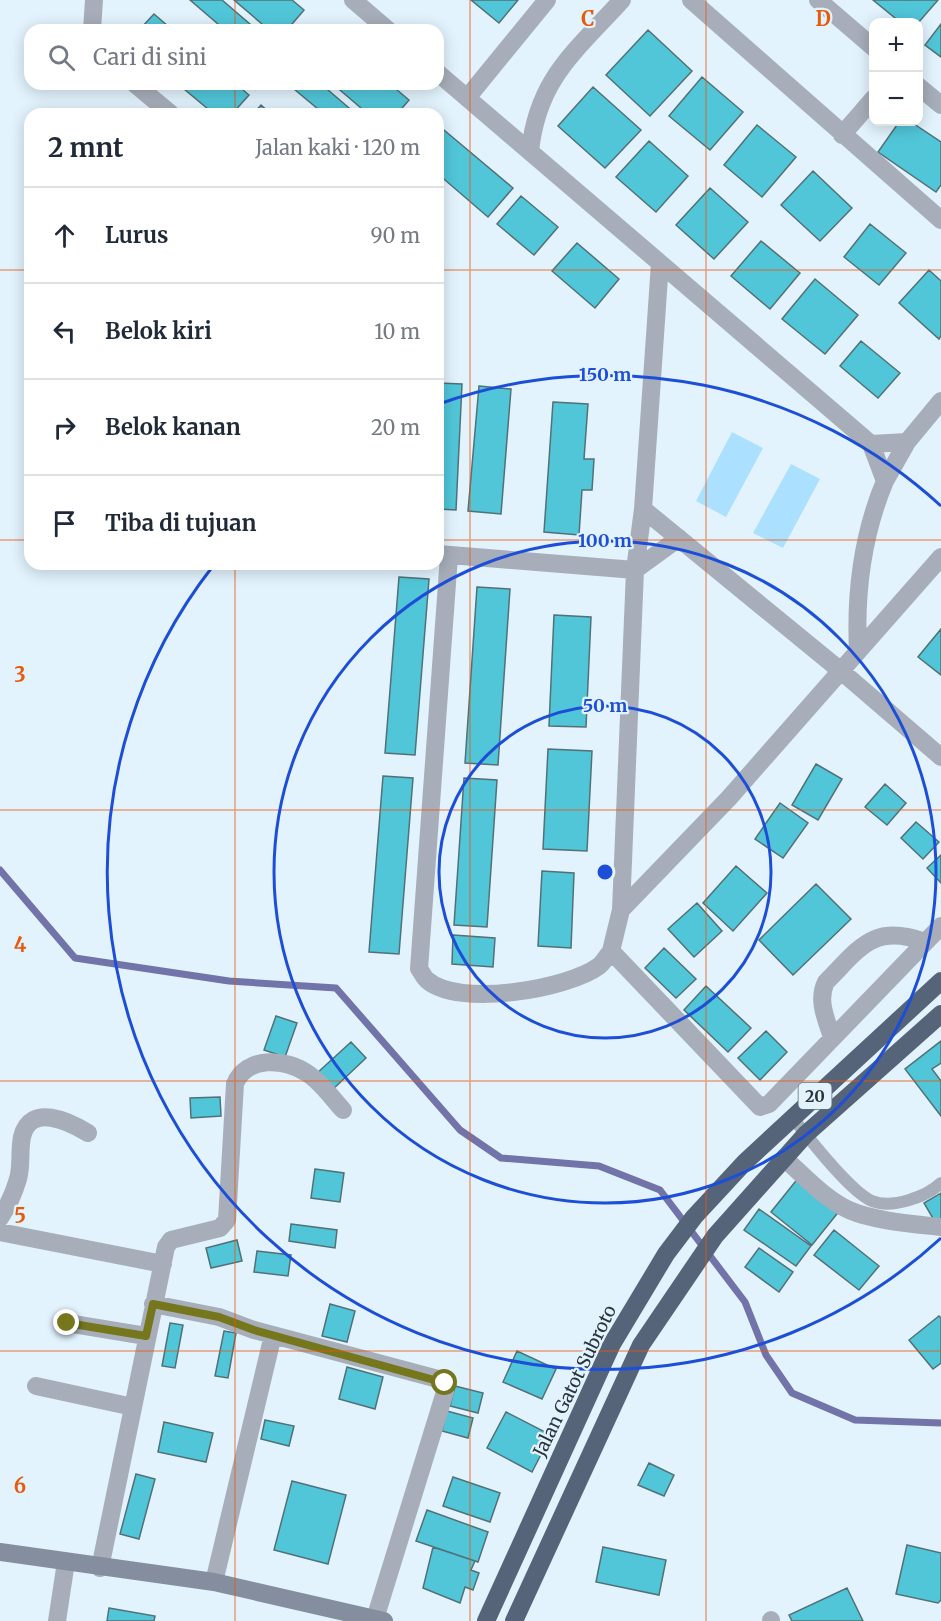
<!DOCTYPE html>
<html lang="id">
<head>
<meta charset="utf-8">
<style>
  :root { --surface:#fff; --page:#f2f2f3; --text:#1f2937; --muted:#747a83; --line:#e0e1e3 }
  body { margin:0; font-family:Merriweather,serif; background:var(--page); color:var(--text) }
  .controls { position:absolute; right:18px; top:18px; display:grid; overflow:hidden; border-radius:12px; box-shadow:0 3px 15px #0003 }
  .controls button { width:54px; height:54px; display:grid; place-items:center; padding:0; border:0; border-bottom:2px solid var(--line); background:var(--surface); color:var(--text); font:30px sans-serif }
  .stop { position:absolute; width:18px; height:18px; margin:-14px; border:4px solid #76761d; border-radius:50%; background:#fff }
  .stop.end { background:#76761d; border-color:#fff; box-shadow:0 2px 6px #0008 }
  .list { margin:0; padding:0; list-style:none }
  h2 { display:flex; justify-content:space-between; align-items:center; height:78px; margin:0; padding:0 24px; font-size:26px }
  h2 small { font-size:20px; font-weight:400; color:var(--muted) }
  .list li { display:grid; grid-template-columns:39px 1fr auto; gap:18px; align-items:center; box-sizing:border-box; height:96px; padding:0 24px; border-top:2px solid var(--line) }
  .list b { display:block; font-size:22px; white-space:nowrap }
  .list em { font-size:20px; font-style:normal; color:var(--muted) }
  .icon { flex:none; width:33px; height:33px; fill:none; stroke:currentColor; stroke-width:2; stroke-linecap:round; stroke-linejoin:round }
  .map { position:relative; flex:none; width:941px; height:1621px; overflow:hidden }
  .search { position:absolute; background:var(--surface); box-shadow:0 3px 15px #0003; left:24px; top:24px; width:420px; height:66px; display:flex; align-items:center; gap:15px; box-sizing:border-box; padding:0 21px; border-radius:18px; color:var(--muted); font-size:22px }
  .panel { position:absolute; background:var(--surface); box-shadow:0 3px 15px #0003; left:24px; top:108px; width:420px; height:462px; border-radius:18px }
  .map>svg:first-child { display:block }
</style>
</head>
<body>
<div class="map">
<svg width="941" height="1621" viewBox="0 0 941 1621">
  <rect width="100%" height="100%" fill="#e2f3fd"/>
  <path fill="#abe0ff" d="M 732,432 L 763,448 L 726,517 L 696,501 Z
    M 791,464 L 820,479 L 783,548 L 753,533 Z"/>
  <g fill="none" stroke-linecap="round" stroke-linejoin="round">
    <path stroke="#7273a9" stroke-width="7" d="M 0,870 L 75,958 L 229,981 L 336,988 L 460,1130 L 501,1158 L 599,1166 L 660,1190 L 745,1302 L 766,1355 L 792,1393 L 855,1420 L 941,1423"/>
  </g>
  <path fill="#51c6d9" stroke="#517177" stroke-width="1.5" d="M 190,0 L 222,0 L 257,30 L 225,30 Z
    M 234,0 L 292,0 L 304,10 L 287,30 L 269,30 Z
    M 471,0 L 518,0 L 499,23 Z
    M 873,0 L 938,0 L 918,23 L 900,22 Z
    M 154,14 L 168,26 L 173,30 L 139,30 Z
    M 941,24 L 941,57 L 925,45 Z
    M 648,30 L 692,71 L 650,116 L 606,75 Z
    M 702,77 L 743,112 L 710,150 L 669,116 Z
    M 178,84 L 236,84 L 249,95 L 232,114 L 214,114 Z
    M 288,84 L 321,84 L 356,114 L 324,114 Z
    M 333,84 L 390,84 L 409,100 L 397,114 L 368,114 Z
    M 593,87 L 641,130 L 605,168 L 558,126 Z
    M 261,105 L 271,114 L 253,114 Z
    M 899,122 L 911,122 L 941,142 L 941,185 L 936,192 L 878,152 Z
    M 438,125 L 513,188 L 488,217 L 438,174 Z
    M 757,125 L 796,157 L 762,197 L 724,165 Z
    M 649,141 L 688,176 L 656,212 L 616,177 Z
    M 813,171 L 852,208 L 820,241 L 781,205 Z
    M 710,188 L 748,222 L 714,259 L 676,225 Z
    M 521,196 L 558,227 L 534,255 L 497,224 Z
    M 870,224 L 906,253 L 879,285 L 844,257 Z
    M 761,241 L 800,273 L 770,309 L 731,276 Z
    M 577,243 L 619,279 L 595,308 L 552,271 Z
    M 929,270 L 941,281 L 941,336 L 939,339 L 899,303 Z
    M 815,279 L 858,315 L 825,354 L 782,319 Z
    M 861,341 L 900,373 L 878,398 L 840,366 Z
    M 438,383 L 462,384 L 456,510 L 438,509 Z
    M 479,386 L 511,389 L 501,514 L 468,511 Z
    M 553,402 L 588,404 L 584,459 L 594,459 L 592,490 L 582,490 L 579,535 L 544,532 Z
    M 399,577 L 429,579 L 415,755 L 385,753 Z
    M 477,587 L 510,589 L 498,765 L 465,763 Z
    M 554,615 L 591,617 L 586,727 L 549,726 Z
    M 941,629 L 941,675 L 918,657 Z
    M 548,749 L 592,751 L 587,851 L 543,849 Z
    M 816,764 L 842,779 L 818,820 L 792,805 Z
    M 383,776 L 413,778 L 399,954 L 369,952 Z
    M 464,778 L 497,780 L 487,927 L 454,925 Z
    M 885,784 L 906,803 L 887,825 L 865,807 Z
    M 780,803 L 808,823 L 783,858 L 755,839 Z
    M 916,822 L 939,842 L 923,859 L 901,838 Z
    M 941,855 L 941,883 L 927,868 Z
    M 736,866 L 767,893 L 733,931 L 703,903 Z
    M 542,871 L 574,873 L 571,948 L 538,946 Z
    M 816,884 L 851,919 L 793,975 L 759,940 Z
    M 697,903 L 722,931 L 694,957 L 668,929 Z
    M 453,935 L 495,938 L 493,967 L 452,964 Z
    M 664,948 L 696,979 L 676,998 L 645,968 Z
    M 706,986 L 751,1028 L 728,1052 L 684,1010 Z
    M 276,1016 L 297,1023 L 285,1057 L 264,1050 Z
    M 766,1031 L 787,1052 L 760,1080 L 738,1058 Z
    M 941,1041 L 941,1063 L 932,1069 L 941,1081 L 941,1116 L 905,1069 Z
    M 351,1042 L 366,1058 L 331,1091 L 315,1075 Z
    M 220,1097 L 221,1116 L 191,1118 L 190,1098 Z
    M 315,1169 L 344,1173 L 340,1202 L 311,1198 Z
    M 799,1177 L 840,1210 L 812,1245 L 771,1212 Z
    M 941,1193 L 941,1218 L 935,1222 L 924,1203 Z
    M 759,1209 L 811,1246 L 796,1266 L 744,1230 Z
    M 291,1224 L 337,1230 L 335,1248 L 289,1241 Z
    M 834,1230 L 879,1266 L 859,1290 L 814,1255 Z
    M 237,1240 L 242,1261 L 211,1268 L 206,1248 Z
    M 759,1248 L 793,1272 L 779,1292 L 745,1267 Z
    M 257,1251 L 291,1255 L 288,1276 L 254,1272 Z
    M 330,1304 L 355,1311 L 347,1342 L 322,1336 Z
    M 939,1316 L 941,1318 L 941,1363 L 933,1369 L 909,1340 Z
    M 170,1323 L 183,1325 L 175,1368 L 162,1366 Z
    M 224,1331 L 236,1333 L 228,1378 L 215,1376 Z
    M 517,1351 L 556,1369 L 542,1399 L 503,1382 Z
    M 347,1367 L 383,1377 L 375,1409 L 339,1399 Z
    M 455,1386 L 483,1393 L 478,1413 L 450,1406 Z
    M 447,1411 L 473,1418 L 468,1438 L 442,1431 Z
    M 506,1412 L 551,1435 L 532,1472 L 487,1448 Z
    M 265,1420 L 294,1426 L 289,1446 L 261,1439 Z
    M 164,1422 L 213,1433 L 206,1462 L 158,1452 Z
    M 649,1463 L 674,1475 L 664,1496 L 638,1485 Z
    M 136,1474 L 155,1479 L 139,1539 L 120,1534 Z
    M 453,1477 L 500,1493 L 490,1522 L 443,1506 Z
    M 292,1481 L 346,1495 L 328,1564 L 274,1550 Z
    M 427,1510 L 488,1532 L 478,1562 L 416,1541 Z
    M 907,1545 L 941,1553 L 941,1600 L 938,1603 L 896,1594 Z
    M 433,1547 L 475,1561 L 471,1570 L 479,1573 L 473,1590 L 465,1587 L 460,1603 L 423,1588 Z
    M 603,1547 L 666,1560 L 659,1595 L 596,1582 Z
    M 847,1588 L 863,1621 L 792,1621 L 789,1615 Z
    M 109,1608 L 155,1616 L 154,1621 L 107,1621 Z"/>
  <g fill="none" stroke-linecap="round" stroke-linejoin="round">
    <path stroke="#a7aeb9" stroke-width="12" d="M 792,1117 C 808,1137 850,1192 872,1201 C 892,1209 926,1197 941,1183"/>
    <path stroke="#a7aeb9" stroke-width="18" d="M 353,0 L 388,30
      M 691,0 L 941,220
      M 818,0 L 874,48
      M 92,30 L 94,0
      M 438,73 L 660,263 L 643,509 L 635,570 L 621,910
      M 135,84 L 171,114
      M 918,86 L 941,105
      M 467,98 L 547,0
      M 842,135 L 874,98
      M 530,151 C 538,78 575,52 622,0
      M 660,263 L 871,444 L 885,481 C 862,536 855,591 858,651
      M 907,442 L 941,401
      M 871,444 L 907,442 L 885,481
      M 643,509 L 841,671 L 941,757
      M 438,554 L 635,570 L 679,538
      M 449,556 L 419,969 C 422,972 424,978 427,980 C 458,1008 568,989 599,966 C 604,962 607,956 611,951
      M 941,557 L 729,798 L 621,910 L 611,951 L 760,1107 L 769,1104 L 941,926
      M 832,1037 C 826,1019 817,1000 826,982 C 860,948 873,923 925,942
      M 784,1158 C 804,1176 825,1199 849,1210 C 874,1221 914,1224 941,1227
      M 0,1218 C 8,1206 14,1193 18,1179 C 22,1166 19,1151 22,1137 C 30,1102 70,1122 88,1133
      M 0,1232 L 163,1264
      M 153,1304 L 219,1317 L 254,1330 L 438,1379 L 445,1383 L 445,1392 L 375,1619
      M 67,1323 L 146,1336
      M 36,1386 L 133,1407
      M 100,1568 L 166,1247 L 171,1240 L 220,1228 L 227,1220 L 235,1084 C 246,1056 285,1058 307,1073 C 321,1082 332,1098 343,1110
      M 214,1582 L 273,1335
      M 771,1620 L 771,1621
      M 57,1621 L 66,1562"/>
    <path stroke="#858e9e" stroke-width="18" d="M 0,1552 L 214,1582 L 384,1621"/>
    <path stroke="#566479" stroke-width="18" d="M 486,1621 L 612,1344 L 666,1254 L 694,1217 L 745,1162 L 941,981
      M 514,1621 L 641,1345 L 715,1236 L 806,1134 L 941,1014"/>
  </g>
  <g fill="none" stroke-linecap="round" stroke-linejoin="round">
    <path stroke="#76761d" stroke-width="8" d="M 67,1323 L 146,1336 L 153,1304 L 219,1317 L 254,1330 L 445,1383"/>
  </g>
  <path fill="none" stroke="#e8590c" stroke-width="1.5" stroke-opacity="0.55" d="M 235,0 L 235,30M 470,0 L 470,1621M 706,0 L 706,1621M 235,84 L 235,114M 0,270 L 30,270M 438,270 L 941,270M 0,540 L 30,540M 438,540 L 941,540M 235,564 L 235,1621M 0,810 L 941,810M 0,1081 L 941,1081M 0,1351 L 941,1351"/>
  <g fill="none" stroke="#1d4ed8" stroke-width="3">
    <circle cx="605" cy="872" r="166"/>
    <circle cx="605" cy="872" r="331"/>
    <path d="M941 1238A497 497 0 0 1 213 566M439 404A497 497 0 0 1 941 506"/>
  </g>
  <g text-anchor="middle" stroke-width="4.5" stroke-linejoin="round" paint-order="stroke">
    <rect fill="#e2f3fd" stroke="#606d75" stroke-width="1.5" x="798.5" y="1083" width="33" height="26" rx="4.5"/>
    <g font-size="16" font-weight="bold" fill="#29343b">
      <text x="815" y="1102">20</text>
    </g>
    <g font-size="18" fill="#29343b" stroke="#e2f3fd">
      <text transform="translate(575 1381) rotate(-64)" y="6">Jalan Gatot Subroto</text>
    </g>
  </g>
  <g font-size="20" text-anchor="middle" font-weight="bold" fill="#e8590c" stroke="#e2f3fd" stroke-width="4.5" stroke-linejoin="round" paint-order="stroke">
    <text x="588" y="26">C</text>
    <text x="823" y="26">D</text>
    <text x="20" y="682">3</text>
    <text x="20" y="952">4</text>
    <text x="20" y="1223">5</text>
    <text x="20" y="1493">6</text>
  </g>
  <circle cx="605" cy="872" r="9" fill="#1d4ed8" stroke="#e2f3fd" stroke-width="3"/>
  <g font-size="18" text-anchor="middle" font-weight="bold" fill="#1d4ed8" stroke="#e2f3fd" stroke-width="4.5" stroke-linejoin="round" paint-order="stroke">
    <text x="605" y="381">150 m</text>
    <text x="605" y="547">100 m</text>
    <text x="605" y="712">50 m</text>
  </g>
</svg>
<div class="controls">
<button>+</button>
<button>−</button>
</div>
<div class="stop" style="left:445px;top:1383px"></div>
<div class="stop end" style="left:67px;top:1323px"></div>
<div class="search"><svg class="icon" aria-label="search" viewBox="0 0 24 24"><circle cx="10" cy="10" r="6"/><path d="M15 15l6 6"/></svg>Cari di sini</div>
<section class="panel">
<h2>2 mnt<small>Jalan kaki · 120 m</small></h2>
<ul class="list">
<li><svg class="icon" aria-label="ahead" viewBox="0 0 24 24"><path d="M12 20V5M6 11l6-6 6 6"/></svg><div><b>Lurus</b></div><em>90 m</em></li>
<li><svg class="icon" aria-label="left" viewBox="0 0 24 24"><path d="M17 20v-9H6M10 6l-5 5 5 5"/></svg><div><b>Belok kiri</b></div><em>10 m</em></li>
<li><svg class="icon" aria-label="right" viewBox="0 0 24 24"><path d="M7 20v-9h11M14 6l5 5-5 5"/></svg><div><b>Belok kanan</b></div><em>20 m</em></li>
<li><svg class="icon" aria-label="arrive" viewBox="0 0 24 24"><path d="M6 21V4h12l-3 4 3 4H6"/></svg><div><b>Tiba di tujuan</b></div></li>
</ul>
</section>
</div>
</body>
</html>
